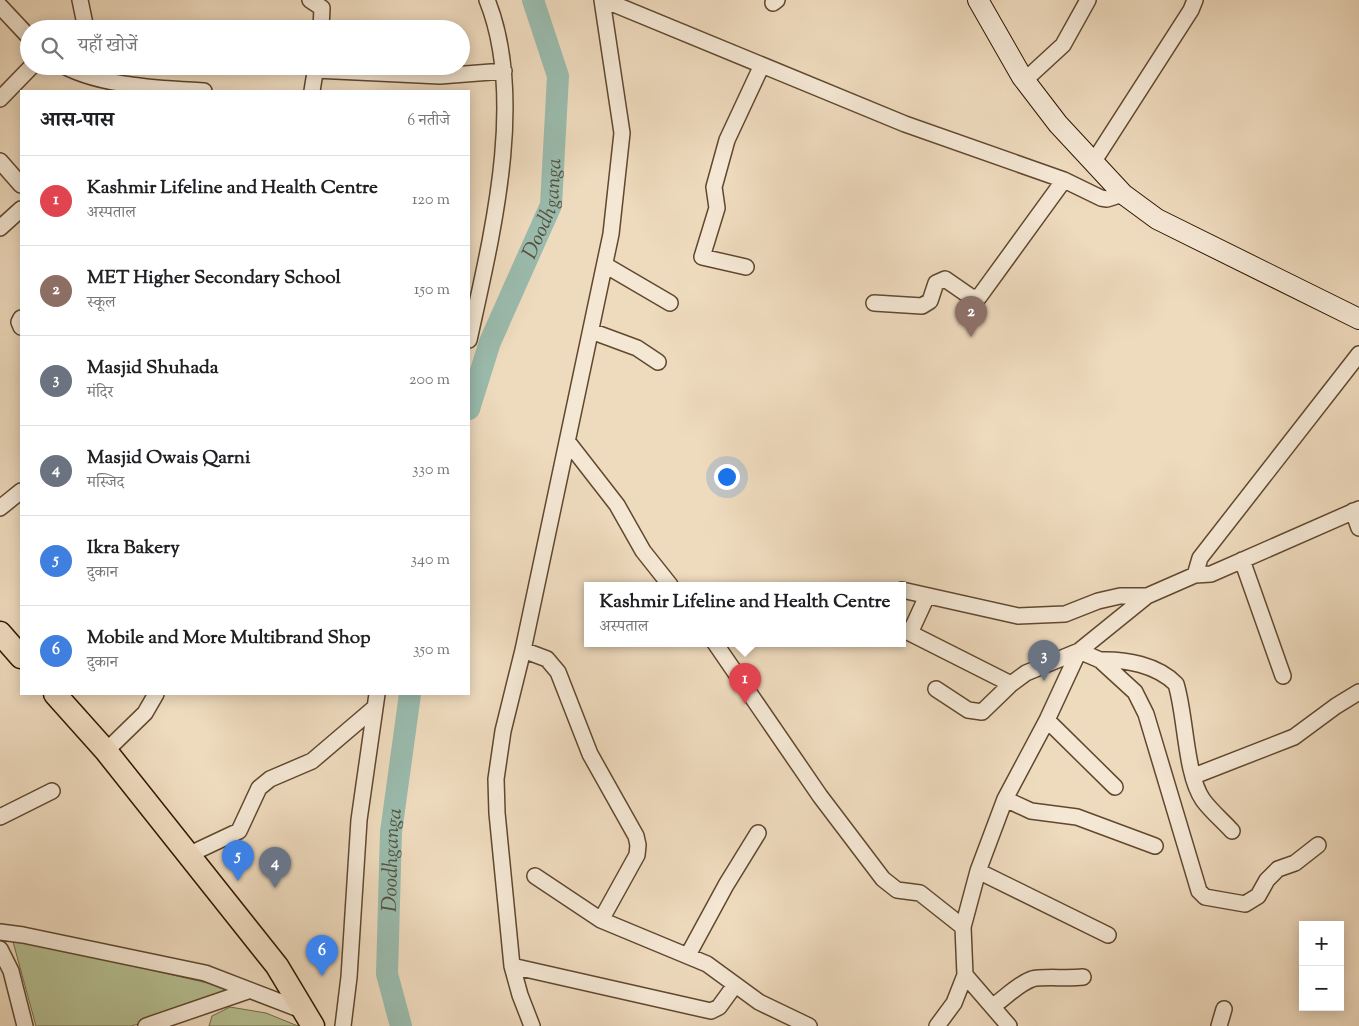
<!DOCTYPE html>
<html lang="hi">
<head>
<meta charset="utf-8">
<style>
  :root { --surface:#fff; --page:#f6f6f6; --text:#202124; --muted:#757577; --line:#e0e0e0; --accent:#0f766e }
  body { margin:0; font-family:"Sorts Mill Goudy","Noto Serif Devanagari",serif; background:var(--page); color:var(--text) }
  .controls { position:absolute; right:15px; bottom:15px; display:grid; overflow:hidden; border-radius:0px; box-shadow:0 2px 12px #0003 }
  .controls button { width:45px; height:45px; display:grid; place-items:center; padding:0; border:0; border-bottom:1px solid var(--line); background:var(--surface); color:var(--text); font:25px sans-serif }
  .you { position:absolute; left:726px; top:476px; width:18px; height:18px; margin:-12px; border:4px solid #fff; border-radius:50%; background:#1a73e8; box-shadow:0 0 0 8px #1a73e833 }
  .badge { display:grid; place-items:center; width:32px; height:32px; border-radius:50%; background:var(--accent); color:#fff; font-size:16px; font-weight:700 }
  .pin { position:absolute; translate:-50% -41px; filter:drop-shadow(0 1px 2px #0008) }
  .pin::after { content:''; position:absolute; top:26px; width:18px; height:15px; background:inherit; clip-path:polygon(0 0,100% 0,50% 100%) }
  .popup { position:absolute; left:584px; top:582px; width:322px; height:65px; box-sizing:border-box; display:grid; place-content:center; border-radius:0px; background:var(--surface); filter:drop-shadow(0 1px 4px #0005); font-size:16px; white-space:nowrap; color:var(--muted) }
  .popup b { font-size:19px; color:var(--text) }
  .popup::after { content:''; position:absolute; left:50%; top:100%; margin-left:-10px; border:10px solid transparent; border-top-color:var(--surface) }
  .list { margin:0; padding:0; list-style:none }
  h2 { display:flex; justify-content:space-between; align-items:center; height:65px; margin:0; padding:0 20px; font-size:21px }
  h2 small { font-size:16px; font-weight:400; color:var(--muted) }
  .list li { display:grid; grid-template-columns:32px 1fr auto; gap:15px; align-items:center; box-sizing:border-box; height:90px; padding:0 20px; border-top:1px solid var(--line) }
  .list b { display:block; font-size:19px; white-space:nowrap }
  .list p { margin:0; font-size:16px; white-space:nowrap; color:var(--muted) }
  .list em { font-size:16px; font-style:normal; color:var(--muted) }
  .icon { flex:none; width:28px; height:28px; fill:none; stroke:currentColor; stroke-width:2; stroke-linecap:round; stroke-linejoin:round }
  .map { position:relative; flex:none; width:1359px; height:1026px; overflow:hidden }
  .search { position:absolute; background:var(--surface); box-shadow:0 2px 12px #0003; left:20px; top:20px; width:450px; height:55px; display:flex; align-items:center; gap:12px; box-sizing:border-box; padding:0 18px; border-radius:28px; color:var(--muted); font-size:19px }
  .panel { position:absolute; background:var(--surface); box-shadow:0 2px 12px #0003; left:20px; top:90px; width:450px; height:605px; border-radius:0px }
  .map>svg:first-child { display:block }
</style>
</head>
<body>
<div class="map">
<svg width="1359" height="1026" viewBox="0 0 1359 1026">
  <rect width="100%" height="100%" fill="#eedabd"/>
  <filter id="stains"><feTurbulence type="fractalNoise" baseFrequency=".004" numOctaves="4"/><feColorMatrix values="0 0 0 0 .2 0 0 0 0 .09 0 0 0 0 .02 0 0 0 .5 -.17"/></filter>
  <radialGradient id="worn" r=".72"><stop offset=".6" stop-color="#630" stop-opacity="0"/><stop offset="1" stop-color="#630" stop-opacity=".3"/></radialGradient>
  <path fill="#b6c093" stroke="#736c4a" d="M 12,938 L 225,987 L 223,996 L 198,1008 L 131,1026 L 36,1026 Z
    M 230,1007 L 266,1013 L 298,1026 L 209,1026 L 212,1016 Z"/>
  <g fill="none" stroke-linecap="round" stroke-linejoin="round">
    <g stroke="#9abbad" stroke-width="22">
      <path id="s1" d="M 469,409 L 490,342 L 551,205 L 558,76 L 533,0"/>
      <path id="s2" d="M 401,1026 L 387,974 L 391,832 L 410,694"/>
    </g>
    <g stroke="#60482f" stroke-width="18">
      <path id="minor" d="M 80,0 L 86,29
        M 310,0 L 322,8 L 321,29
        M 604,0 L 905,124 L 1064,180 L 1101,198 L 1107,199 L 1123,194
        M 773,3 L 777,0
        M 0,6 L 29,37
        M 64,66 C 101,86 163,89 204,91
        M 315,70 L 440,76 L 504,71
        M 1025,80 L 1063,45 L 1088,0
        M 312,91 L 316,66
        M 0,99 L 32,66
        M 0,161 L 21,185
        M 1094,161 L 1191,10 L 1195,0
        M 0,228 L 21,209
        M 605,265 L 670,303
        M 746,267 L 702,257 L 717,208 L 714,187 L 727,140 L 762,65
        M 874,303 L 922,306 L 930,301 L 936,283 L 945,279 L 971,297 L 979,297 L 1064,180
        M 21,318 L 19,322 L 21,327
        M 591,331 L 637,348 L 658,362
        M 469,340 C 491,239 527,99 487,0
        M 568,442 L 617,505 L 643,551 L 670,585
        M 0,508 L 21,491
        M 1353,511 L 1359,528
        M 1242,560 L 1283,676
        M 1195,575 L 1211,574 L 1359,509
        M 902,590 L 1018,616 L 1065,614 L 1098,601 L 1120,596 L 1147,596
        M 902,629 L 1011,684
        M 910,633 L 927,596
        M 715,643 L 820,796 L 883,879 L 897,890 L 920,893 L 963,927
        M 523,650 L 547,659 L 558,672 L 590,754 L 636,836 L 638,845 L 637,855 L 601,920
        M 1100,660 C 1126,659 1157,665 1176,684 C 1186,716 1185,774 1203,800 C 1211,811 1223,821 1232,831
        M 936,689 L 968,710 L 982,712 L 1011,684 L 1026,673 L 1079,651 L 1100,660 L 1135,692 L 1146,714 L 1199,891 L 1205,897 L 1245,904 L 1258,896 L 1267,880 L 1278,869 L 1295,863 L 1318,845
        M 1047,720 L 1115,787
        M 106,751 L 145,713 L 156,694
        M 1194,776 L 1294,737 L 1336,706 L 1359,692
        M 1005,799 L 1031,811 L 1077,817 L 1155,846
        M 0,817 L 52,791
        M 188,855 L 239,831 L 259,788 L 270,779 L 312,761 L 373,709
        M 978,871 L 1108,935
        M 535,876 L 601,920 L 707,964 L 759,1002 L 809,1026
        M 0,932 L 23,935 L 205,973 L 304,1011
        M 0,949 L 11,971 L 25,1026
        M 688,955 L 726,885 L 758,833
        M 512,966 L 711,1011 L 719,1007 L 735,985
        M 965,975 L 1009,1026
        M 993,1006 C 1005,998 1018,984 1032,979 C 1042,976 1068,979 1083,977
        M 146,1026 L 248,991
        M 343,1026 L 349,977 L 359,820 L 377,694
        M 532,1026 L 520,995 L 512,966 L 497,813 L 496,779 L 503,731 L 523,650 L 611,234 L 622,133 L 602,0
        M 937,1026 L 954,1003 L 965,975 L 963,927 L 978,871 L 1005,799 L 1047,720 L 1079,651 L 1147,596 L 1195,575 L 1200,558 L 1359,354
        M 1219,1026 L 1224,1009"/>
    </g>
    <g stroke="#301700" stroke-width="22">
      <path id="secondary" d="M 978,0 L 1022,77 L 1058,124 L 1123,194 L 1157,219 L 1359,319"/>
    </g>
    <g stroke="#301700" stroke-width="25">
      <path id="primary" d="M 0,633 L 21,657
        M 55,694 L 106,751 L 277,966 L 313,1026"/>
    </g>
    <use href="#minor" stroke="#f4e7d4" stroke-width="15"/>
    <use href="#secondary" stroke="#f4e7d4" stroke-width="20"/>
    <use href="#primary" stroke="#eedabd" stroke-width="22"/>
  </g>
  <g text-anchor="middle" stroke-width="4" stroke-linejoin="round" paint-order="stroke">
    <g font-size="21" font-style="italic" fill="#55503d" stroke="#f4e7d4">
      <text dy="7" stroke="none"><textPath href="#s1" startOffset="215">Doodhganga</textPath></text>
      <text dy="7" stroke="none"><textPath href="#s2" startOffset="168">Doodhganga</textPath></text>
    </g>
  </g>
  <rect width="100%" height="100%" filter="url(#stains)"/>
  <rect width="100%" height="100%" fill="url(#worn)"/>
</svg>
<div class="controls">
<button>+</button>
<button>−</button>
</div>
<div class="you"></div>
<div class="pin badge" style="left:745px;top:704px;background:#e0444e">1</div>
<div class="popup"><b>Kashmir Lifeline and Health Centre</b>अस्पताल</div>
<div class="pin badge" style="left:971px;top:337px;background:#8d6e63">2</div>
<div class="pin badge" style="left:1044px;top:681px;background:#6b7280">3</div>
<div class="pin badge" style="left:275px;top:888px;background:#6b7280">4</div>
<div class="pin badge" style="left:238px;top:881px;background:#3f7fe0">5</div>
<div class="pin badge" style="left:322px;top:976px;background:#3f7fe0">6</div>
<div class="search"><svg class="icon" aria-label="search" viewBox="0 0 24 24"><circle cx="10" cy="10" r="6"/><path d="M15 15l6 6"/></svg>यहाँ खोजें</div>
<section class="panel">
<h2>आस-पास<small>6 नतीजे</small></h2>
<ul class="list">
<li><span class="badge" style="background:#e0444e">1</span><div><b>Kashmir Lifeline and Health Centre</b><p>अस्पताल</p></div><em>120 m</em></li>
<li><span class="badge" style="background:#8d6e63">2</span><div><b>MET Higher Secondary School</b><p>स्कूल</p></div><em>150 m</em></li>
<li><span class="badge" style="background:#6b7280">3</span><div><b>Masjid Shuhada</b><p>मंदिर</p></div><em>200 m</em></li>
<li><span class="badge" style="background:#6b7280">4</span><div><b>Masjid Owais Qarni</b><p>मस्जिद</p></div><em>330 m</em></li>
<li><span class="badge" style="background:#3f7fe0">5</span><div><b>Ikra Bakery</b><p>दुकान</p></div><em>340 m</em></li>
<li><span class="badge" style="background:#3f7fe0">6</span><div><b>Mobile and More Multibrand Shop</b><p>दुकान</p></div><em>350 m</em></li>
</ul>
</section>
</div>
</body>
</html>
